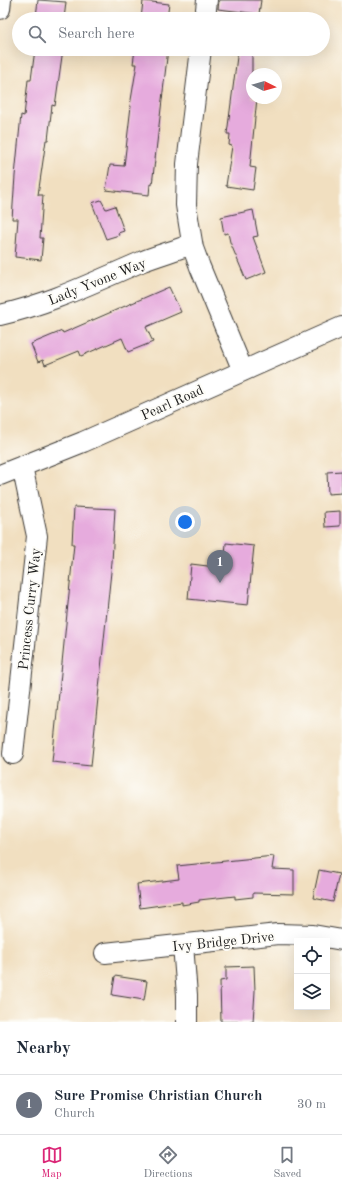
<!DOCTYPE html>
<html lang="en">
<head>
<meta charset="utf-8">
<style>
  :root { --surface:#fff; --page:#f6f6f7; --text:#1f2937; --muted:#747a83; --line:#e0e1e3; --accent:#db2777 }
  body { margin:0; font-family:"Old Standard TT",serif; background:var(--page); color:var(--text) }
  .controls { position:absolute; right:12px; bottom:12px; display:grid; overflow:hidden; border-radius:0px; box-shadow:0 4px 16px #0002 }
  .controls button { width:36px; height:36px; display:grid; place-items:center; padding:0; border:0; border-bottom:1px solid var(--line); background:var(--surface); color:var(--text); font:20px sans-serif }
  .compass { position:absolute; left:246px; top:68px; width:36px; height:36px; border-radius:50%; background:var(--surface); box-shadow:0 4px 16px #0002; rotate:95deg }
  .you { position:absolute; left:185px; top:522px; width:14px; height:14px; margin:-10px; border:3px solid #fff; border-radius:50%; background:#1a73e8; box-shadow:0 0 0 6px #1a73e833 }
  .badge { display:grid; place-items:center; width:26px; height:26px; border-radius:50%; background:var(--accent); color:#fff; font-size:13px; font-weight:700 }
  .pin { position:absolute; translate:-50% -33px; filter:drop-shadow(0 1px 2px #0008) }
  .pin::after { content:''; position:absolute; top:21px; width:14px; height:12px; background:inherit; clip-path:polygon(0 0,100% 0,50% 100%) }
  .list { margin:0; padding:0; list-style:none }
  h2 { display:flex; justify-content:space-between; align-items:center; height:52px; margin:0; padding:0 16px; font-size:17px }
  h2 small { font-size:13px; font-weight:400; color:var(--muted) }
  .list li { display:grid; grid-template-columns:26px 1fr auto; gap:12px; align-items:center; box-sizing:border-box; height:60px; padding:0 16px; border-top:1px solid var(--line) }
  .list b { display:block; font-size:15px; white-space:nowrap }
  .list p { margin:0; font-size:13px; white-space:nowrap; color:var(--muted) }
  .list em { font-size:13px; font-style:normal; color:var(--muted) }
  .icon { flex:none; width:22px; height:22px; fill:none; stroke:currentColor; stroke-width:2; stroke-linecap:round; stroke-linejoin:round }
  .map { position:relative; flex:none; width:342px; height:1022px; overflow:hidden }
  .search { position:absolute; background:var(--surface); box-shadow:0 4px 16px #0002; left:12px; right:12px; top:12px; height:44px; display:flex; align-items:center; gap:10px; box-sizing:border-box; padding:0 14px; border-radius:22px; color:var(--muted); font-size:15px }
  .sheet { height:112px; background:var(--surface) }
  nav { display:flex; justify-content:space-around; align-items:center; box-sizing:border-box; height:56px; border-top:1px solid var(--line); background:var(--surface); font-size:11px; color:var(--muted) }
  nav a { display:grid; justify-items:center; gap:2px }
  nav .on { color:var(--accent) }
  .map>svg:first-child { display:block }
</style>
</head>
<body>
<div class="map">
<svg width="342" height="1022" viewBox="0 0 342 1022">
  <rect width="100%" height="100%" fill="#fdfcf7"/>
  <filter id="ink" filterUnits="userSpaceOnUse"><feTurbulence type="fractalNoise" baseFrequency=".025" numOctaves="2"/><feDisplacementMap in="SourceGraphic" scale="8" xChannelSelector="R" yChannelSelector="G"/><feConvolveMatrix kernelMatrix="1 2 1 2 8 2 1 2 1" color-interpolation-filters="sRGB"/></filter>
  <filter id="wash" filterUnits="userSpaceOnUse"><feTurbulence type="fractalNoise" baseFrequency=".012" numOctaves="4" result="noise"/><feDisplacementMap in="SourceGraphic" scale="16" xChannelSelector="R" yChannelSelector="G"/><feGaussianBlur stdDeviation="0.9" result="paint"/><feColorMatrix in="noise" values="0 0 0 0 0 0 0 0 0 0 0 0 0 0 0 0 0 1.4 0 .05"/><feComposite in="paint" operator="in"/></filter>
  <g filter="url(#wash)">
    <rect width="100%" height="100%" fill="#f1dfc0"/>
    <g id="blocks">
      <path fill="#e6abdd" d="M 38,0 L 66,2 L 64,19 L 38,19 L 38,17 L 36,17 Z
        M 219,0 L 261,0 L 259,14 L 218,9 Z
        M 143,1 L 169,4 L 167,19 L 141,19 Z
        M 35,49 L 63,49 L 55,106 L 52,105 L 48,140 L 46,140 L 38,195 L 43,195 L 40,238 L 43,238 L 41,260 L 15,257 L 18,219 L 12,219 L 15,176 L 21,115 L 24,116 L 28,80 L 31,80 Z
        M 135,49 L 168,49 L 152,185 L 150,184 L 149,195 L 106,190 L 110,165 L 124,166 L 131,106 L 130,106 L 137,64 L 133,64 Z
        M 238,49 L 252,49 L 252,98 L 257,98 L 250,167 L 256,168 L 253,190 L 226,186 L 232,146 L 229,145 L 230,134 L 227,134 Z
        M 101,200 L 106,209 L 115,206 L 124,231 L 118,233 L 119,235 L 106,239 L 92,203 Z
        M 253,210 L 258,236 L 253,237 L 266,272 L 246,280 L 230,242 L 228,233 L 224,234 L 221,217 Z
        M 169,287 L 181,312 L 146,327 L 153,342 L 128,352 L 122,338 L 81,356 L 79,351 L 45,365 L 43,360 L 38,362 L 31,344 L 62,331 L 63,333 Z
        M 342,471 L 342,493 L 328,494 L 327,472 Z
        M 74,507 L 115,509 L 112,562 L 91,766 L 52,762 L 74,544 L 72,544 Z
        M 340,511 L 340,526 L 325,527 L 324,512 Z
        M 226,543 L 254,546 L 248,605 L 188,599 L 191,564 L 224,568 Z
        M 274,856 L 272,869 L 294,870 L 294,894 L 253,893 L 253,897 L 235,899 L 235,896 L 199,900 L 199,902 L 182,905 L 182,902 L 140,908 L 137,884 L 179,879 L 177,866 Z
        M 319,870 L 339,874 L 333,902 L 313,898 Z
        M 254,966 L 255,991 L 253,1022 L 221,1022 L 220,981 L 226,980 L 226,967 Z
        M 115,976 L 147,981 L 144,1000 L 112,995 Z"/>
    </g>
  </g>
  <g filter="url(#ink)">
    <use href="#blocks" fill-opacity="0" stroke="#3c3935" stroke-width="1"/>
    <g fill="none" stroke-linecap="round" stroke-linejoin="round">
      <g stroke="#3c3935" stroke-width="22">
        <path id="street" d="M 0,9 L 1,0
          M 205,19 L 207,0
          M 201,49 L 187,164 L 186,205 L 189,224 L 193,248 L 200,267 L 243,371
          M 0,315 C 50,304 96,281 143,261 C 159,255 176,250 192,244
          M 0,475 L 83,442 L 342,327
          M 13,754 L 37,536 L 22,466
          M 183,945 L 187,995 L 187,1022
          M 105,953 L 278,934 L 313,935 L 342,940"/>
      </g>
      <use href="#street" stroke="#fff" stroke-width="20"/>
    </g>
  </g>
  <g text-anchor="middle" stroke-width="4" stroke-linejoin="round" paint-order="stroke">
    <g font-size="14" fill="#1c1c1c" stroke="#fdfcf7">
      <text transform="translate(97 281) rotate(-22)" y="5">Lady Yvone Way</text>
      <text transform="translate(172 402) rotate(-24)" y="5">Pearl Road</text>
      <text transform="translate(29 609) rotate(-84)" y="5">Princess Curry Way</text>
      <text transform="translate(223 941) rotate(-6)" y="5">Ivy Bridge Drive</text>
    </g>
  </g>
</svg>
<div class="controls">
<button><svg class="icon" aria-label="locate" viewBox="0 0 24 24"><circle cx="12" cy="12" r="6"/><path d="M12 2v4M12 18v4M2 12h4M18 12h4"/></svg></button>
<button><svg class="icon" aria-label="layers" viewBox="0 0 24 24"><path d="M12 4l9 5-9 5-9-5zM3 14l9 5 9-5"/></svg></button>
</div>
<svg class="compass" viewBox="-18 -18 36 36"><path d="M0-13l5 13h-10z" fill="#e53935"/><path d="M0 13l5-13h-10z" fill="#747a83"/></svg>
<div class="you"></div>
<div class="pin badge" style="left:220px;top:583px;background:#6b7280">1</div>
<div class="search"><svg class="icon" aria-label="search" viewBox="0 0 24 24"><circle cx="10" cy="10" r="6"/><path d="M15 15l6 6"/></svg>Search here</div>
</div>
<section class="sheet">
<h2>Nearby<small></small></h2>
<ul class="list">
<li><span class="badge" style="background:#6b7280">1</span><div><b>Sure Promise Christian Church</b><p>Church</p></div><em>30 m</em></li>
</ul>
</section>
<nav>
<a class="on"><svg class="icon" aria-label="map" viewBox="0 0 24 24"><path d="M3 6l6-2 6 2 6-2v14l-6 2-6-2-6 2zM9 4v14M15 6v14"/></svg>Map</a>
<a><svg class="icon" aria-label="directions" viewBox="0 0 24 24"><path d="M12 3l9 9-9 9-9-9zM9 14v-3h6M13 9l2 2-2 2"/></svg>Directions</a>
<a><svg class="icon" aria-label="saved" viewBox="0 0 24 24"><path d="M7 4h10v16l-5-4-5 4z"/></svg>Saved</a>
</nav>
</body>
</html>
